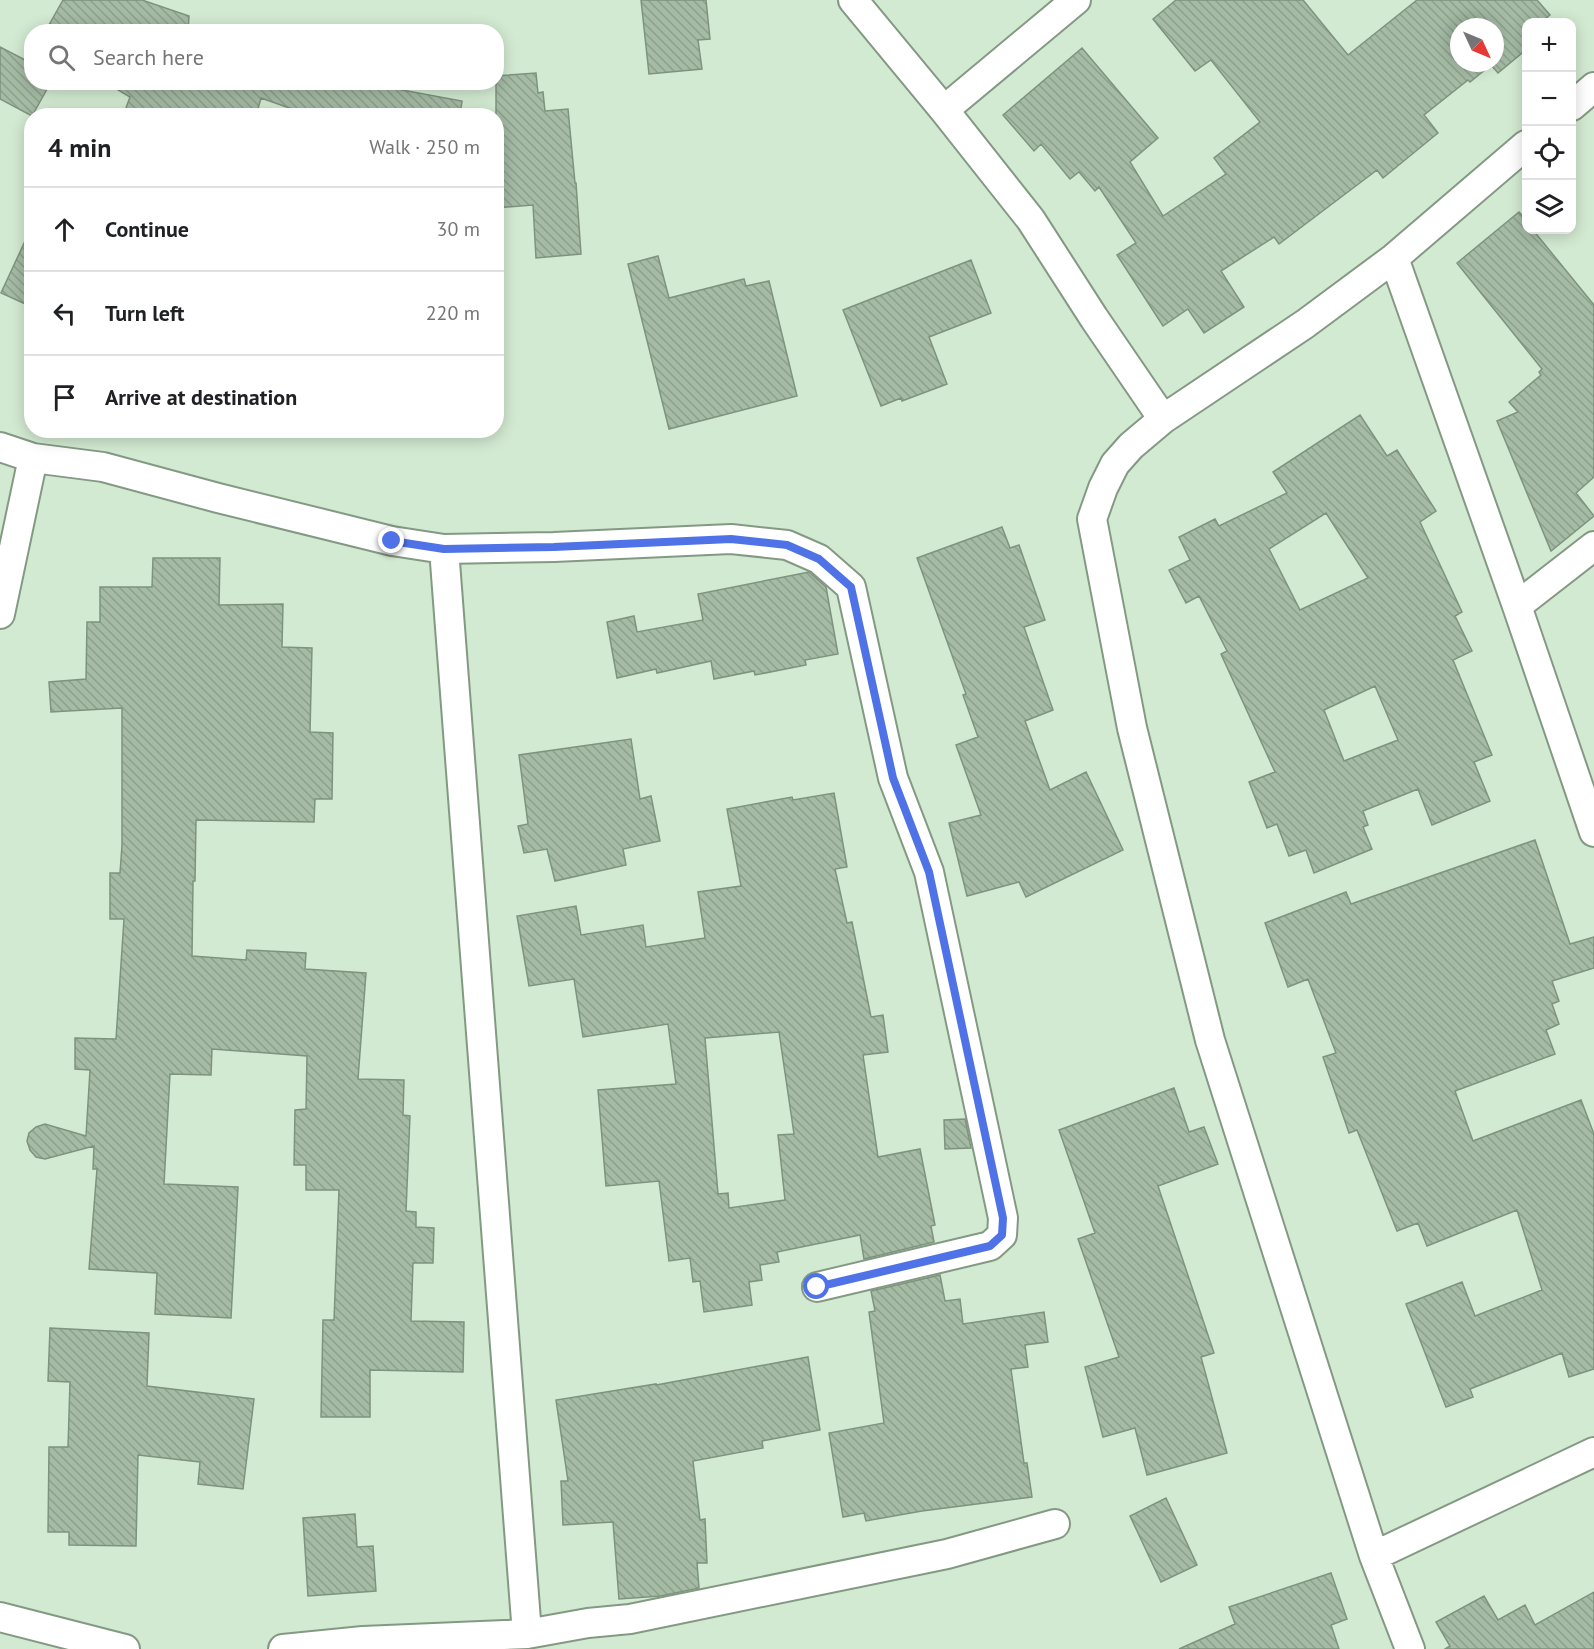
<!DOCTYPE html>
<html lang="en">
<head>
<meta charset="utf-8">
<style>
  :root { --surface:#fff; --page:#f6f6f6; --text:#202124; --muted:#757577; --line:#e0e0e0 }
  body { margin:0; font-family:"PT Sans",sans-serif; background:var(--page); color:var(--text) }
  .controls { position:absolute; right:18px; top:18px; display:grid; overflow:hidden; border-radius:12px; box-shadow:0 3px 15px #0003 }
  .controls button { width:54px; height:54px; display:grid; place-items:center; padding:0; border:0; border-bottom:2px solid var(--line); background:var(--surface); color:var(--text); font:30px sans-serif }
  .compass { position:absolute; left:1450px; top:18px; width:54px; height:54px; border-radius:50%; background:var(--surface); box-shadow:0 3px 15px #0003; rotate:134deg }
  .stop { position:absolute; width:18px; height:18px; margin:-14px; border:4px solid #4f73e7; border-radius:50%; background:#fff }
  .stop.end { background:#4f73e7; border-color:#fff; box-shadow:0 2px 6px #0008 }
  .list { margin:0; padding:0; list-style:none }
  h2 { display:flex; justify-content:space-between; align-items:center; height:78px; margin:0; padding:0 24px; font-size:26px }
  h2 small { font-size:20px; font-weight:400; color:var(--muted) }
  .list li { display:grid; grid-template-columns:39px 1fr auto; gap:18px; align-items:center; box-sizing:border-box; height:84px; padding:0 24px; border-top:2px solid var(--line) }
  .list b { display:block; font-size:22px; white-space:nowrap }
  .list em { font-size:20px; font-style:normal; color:var(--muted) }
  .icon { flex:none; width:33px; height:33px; fill:none; stroke:currentColor; stroke-width:2; stroke-linecap:round; stroke-linejoin:round }
  .map { position:relative; flex:none; width:1594px; height:1649px; overflow:hidden }
  .search { position:absolute; background:var(--surface); box-shadow:0 3px 15px #0003; left:24px; top:24px; width:480px; height:66px; display:flex; align-items:center; gap:15px; box-sizing:border-box; padding:0 21px; border-radius:24px; color:var(--muted); font-size:22px }
  .panel { position:absolute; background:var(--surface); box-shadow:0 3px 15px #0003; left:24px; top:108px; width:480px; height:330px; border-radius:24px }
  .map>svg:first-child { display:block }
</style>
</head>
<body>
<div class="map">
<svg width="1594" height="1649" viewBox="0 0 1594 1649">
  <defs>
    <pattern id="building-back-hatch" width="6" height="6" patternUnits="userSpaceOnUse" patternTransform="scale(1.5)"><rect width="6" height="6" fill="#a5bba4"/><path d="M-1 5l2 2M0 0l6 6M5-1l2 2" fill="none" stroke="#8da08d"/></pattern>
  </defs>
  <rect width="100%" height="100%" fill="#d3ead2"/>
  <path fill="url(#building-back-hatch)" stroke="#7e937d" stroke-width="1.5" fill-rule="evenodd" d="M 63,0 L 142,0 L 189,16 L 188,32 L 45,32 Z
    M 641,0 L 706,0 L 710,39 L 698,40 L 702,69 L 649,74 Z
    M 1176,0 L 1303,0 L 1348,55 L 1417,0 L 1537,0 L 1550,15 L 1541,22 L 1527,22 L 1527,49 L 1498,73 L 1491,65 L 1470,82 L 1468,80 L 1424,115 L 1438,133 L 1383,178 L 1377,170 L 1279,244 L 1274,237 L 1221,271 L 1244,307 L 1204,333 L 1188,309 L 1163,326 L 1117,255 L 1136,243 L 1099,187 L 1095,191 L 1079,172 L 1070,179 L 1041,144 L 1034,151 L 1003,115 L 1082,48 L 1158,138 L 1130,162 L 1163,216 L 1226,174 L 1214,158 L 1260,122 L 1211,60 L 1195,71 L 1153,19 ZM 1459,27 L 1495,27 L 1495,63 L 1459,63 Z
    M 0,47 L 27,61 L 32,54 L 32,82 L 51,82 L 32,116 L 0,99 Z
    M 536,73 L 538,93 L 543,92 L 545,111 L 568,109 L 575,183 L 576,183 L 581,254 L 536,258 L 533,205 L 496,208 L 496,76 Z
    M 105,82 L 359,82 L 462,101 L 460,116 L 312,116 L 261,98 L 256,116 L 123,116 L 130,97 Z
    M 1519,212 L 1527,221 L 1527,230 L 1533,230 L 1594,305 L 1594,477 L 1576,493 L 1594,516 L 1551,551 L 1497,421 L 1518,412 L 1509,402 L 1541,375 L 1539,372 L 1542,369 L 1457,263 Z
    M 32,226 L 32,307 L 1,293 Z
    M 658,256 L 669,298 L 744,279 L 746,286 L 769,281 L 797,396 L 669,429 L 628,264 Z
    M 971,260 L 991,313 L 929,337 L 947,384 L 902,401 L 901,398 L 881,406 L 843,310 Z
    M 1360,415 L 1387,456 L 1397,450 L 1436,511 L 1420,522 L 1462,612 L 1455,616 L 1472,651 L 1453,660 L 1492,755 L 1474,762 L 1490,801 L 1432,825 L 1418,789 L 1363,811 L 1368,825 L 1363,827 L 1372,849 L 1314,873 L 1306,850 L 1289,856 L 1277,824 L 1267,828 L 1249,782 L 1275,772 L 1221,654 L 1227,651 L 1199,596 L 1186,603 L 1169,570 L 1190,560 L 1179,537 L 1215,519 L 1219,526 L 1287,493 L 1273,472 ZM 1326,513 L 1368,578 L 1300,610 L 1269,549 ZM 1375,686 L 1398,740 L 1344,761 L 1324,710 Z
    M 1002,527 L 1010,548 L 1019,545 L 1045,620 L 1024,627 L 1053,710 L 1025,721 L 1050,790 L 1086,772 L 1123,850 L 1026,897 L 1019,882 L 967,896 L 949,823 L 981,815 L 956,745 L 978,737 L 963,695 L 966,694 L 917,558 Z
    M 153,558 L 220,558 L 219,605 L 283,604 L 282,647 L 312,648 L 310,732 L 333,733 L 332,799 L 315,799 L 314,822 L 196,820 L 195,881 L 193,881 L 192,956 L 246,960 L 247,950 L 306,953 L 305,969 L 366,973 L 358,1079 L 404,1080 L 403,1115 L 410,1116 L 406,1211 L 416,1212 L 416,1227 L 434,1228 L 433,1263 L 413,1263 L 411,1321 L 464,1322 L 463,1372 L 370,1370 L 370,1417 L 321,1417 L 323,1320 L 334,1320 L 339,1190 L 306,1190 L 306,1165 L 294,1165 L 295,1110 L 306,1109 L 307,1056 L 212,1049 L 211,1075 L 170,1074 L 164,1184 L 238,1187 L 231,1318 L 155,1314 L 157,1273 L 89,1269 L 97,1169 L 93,1169 L 94,1146 L 45,1159 L 36,1157 L 30,1150 L 27,1141 L 29,1133 L 36,1127 L 45,1124 L 86,1136 L 90,1070 L 75,1069 L 75,1038 L 116,1039 L 124,919 L 110,919 L 110,873 L 120,873 L 122,845 L 122,708 L 51,712 L 49,682 L 86,679 L 87,622 L 100,622 L 100,587 L 152,587 Z
    M 809,572 L 826,587 L 838,654 L 805,660 L 806,665 L 755,675 L 754,671 L 714,679 L 711,661 L 657,673 L 656,669 L 617,678 L 607,622 L 634,616 L 637,632 L 703,620 L 698,594 Z
    M 631,739 L 640,799 L 651,796 L 660,841 L 623,849 L 626,865 L 555,881 L 547,849 L 524,853 L 518,826 L 528,824 L 519,755 Z
    M 834,793 L 847,867 L 835,869 L 847,923 L 852,922 L 871,1017 L 883,1015 L 888,1052 L 863,1055 L 878,1157 L 920,1149 L 935,1225 L 931,1226 L 934,1242 L 864,1259 L 860,1235 L 777,1252 L 779,1262 L 760,1265 L 762,1280 L 749,1282 L 752,1305 L 704,1312 L 700,1281 L 693,1282 L 690,1258 L 669,1261 L 659,1181 L 606,1186 L 598,1090 L 676,1084 L 668,1024 L 583,1037 L 574,979 L 529,986 L 517,916 L 576,906 L 581,935 L 643,925 L 646,947 L 705,938 L 698,892 L 741,886 L 727,809 L 792,797 L 793,800 ZM 779,1032 L 794,1134 L 778,1135 L 785,1200 L 729,1208 L 728,1193 L 718,1194 L 705,1038 Z
    M 1535,840 L 1570,944 L 1594,937 L 1594,968 L 1552,981 L 1559,1001 L 1552,1004 L 1559,1024 L 1546,1030 L 1555,1054 L 1455,1091 L 1473,1141 L 1581,1100 L 1594,1134 L 1594,1369 L 1569,1377 L 1562,1353 L 1470,1389 L 1473,1397 L 1446,1407 L 1406,1304 L 1462,1282 L 1475,1316 L 1542,1290 L 1517,1210 L 1427,1246 L 1418,1223 L 1397,1231 L 1357,1130 L 1349,1133 L 1323,1057 L 1336,1053 L 1308,979 L 1288,987 L 1265,923 L 1346,892 L 1351,904 Z
    M 1174,1088 L 1189,1132 L 1204,1127 L 1218,1164 L 1158,1186 L 1214,1353 L 1201,1357 L 1227,1453 L 1147,1475 L 1135,1428 L 1103,1437 L 1085,1367 L 1119,1357 L 1078,1239 L 1095,1233 L 1059,1130 Z
    M 965,1119 L 971,1148 L 945,1149 L 944,1120 Z
    M 940,1275 L 945,1301 L 960,1299 L 963,1324 L 1044,1312 L 1048,1342 L 1025,1345 L 1028,1367 L 1011,1369 L 1024,1463 L 1027,1463 L 1032,1497 L 922,1511 L 866,1521 L 864,1513 L 843,1517 L 829,1433 L 884,1423 L 869,1312 L 875,1311 L 871,1291 Z
    M 50,1328 L 149,1333 L 147,1386 L 254,1399 L 243,1489 L 198,1484 L 200,1462 L 138,1455 L 136,1546 L 69,1545 L 69,1532 L 48,1532 L 49,1447 L 68,1447 L 70,1382 L 48,1381 Z
    M 808,1357 L 820,1430 L 762,1441 L 763,1448 L 693,1461 L 700,1520 L 705,1519 L 707,1563 L 697,1563 L 699,1588 L 661,1596 L 619,1599 L 613,1522 L 563,1525 L 561,1481 L 568,1481 L 556,1400 L 656,1384 L 656,1385 Z
    M 1166,1498 L 1197,1565 L 1161,1582 L 1130,1516 Z
    M 355,1514 L 357,1547 L 373,1546 L 376,1591 L 308,1596 L 303,1518 Z
    M 1331,1573 L 1347,1619 L 1331,1625 L 1339,1649 L 1179,1649 L 1235,1624 L 1229,1607 Z
    M 1594,1592 L 1594,1649 L 1445,1649 L 1450,1646 L 1436,1622 L 1484,1596 L 1498,1620 L 1525,1605 L 1535,1625 Z"/>
  <g fill="none" stroke-linecap="round" stroke-linejoin="round">
    <g stroke="#849983" stroke-width="32">
      <path id="minor" d="M 853,0 L 944,110 L 1031,220 L 1094,318 L 1163,419
        M 1572,106 L 1594,87
        M 944,110 L 1076,0
        M 1394,258 L 1517,606 L 1594,832
        M 0,447 L 33,458 L 103,467 L 218,498 L 392,541 L 444,549 L 554,547 L 731,539 L 787,545 L 819,559 L 851,587 L 893,778 L 929,872 L 1003,1218 L 1002,1235 L 990,1246 L 817,1287
        M 444,549 L 527,1634
        M 1517,606 L 1594,546
        M 0,614 L 33,458
        M 1374,1556 L 1594,1452
        M 0,1617 L 125,1649
        M 283,1649 L 363,1641 L 527,1634 L 588,1623 L 630,1619 L 947,1554 L 1055,1524
        M 1410,1649 L 1374,1556 L 1210,1040 L 1132,728 L 1092,519 L 1103,488 L 1115,464 L 1131,446 L 1163,419 L 1305,324 L 1394,258 L 1526,145"/>
    </g>
    <use href="#minor" stroke="#fff" stroke-width="28"/>
  </g>
  <g fill="none" stroke-linecap="round" stroke-linejoin="round">
    <path stroke="#4f73e7" stroke-width="8" d="M 392,541 L 444,549 L 554,547 L 731,539 L 787,545 L 819,559 L 851,587 L 893,778 L 929,872 L 1003,1218 L 1002,1235 L 990,1246 L 817,1287"/>
  </g>
</svg>
<div class="controls">
<button>+</button>
<button>−</button>
<button><svg class="icon" aria-label="locate" viewBox="0 0 24 24"><circle cx="12" cy="12" r="6"/><path d="M12 2v4M12 18v4M2 12h4M18 12h4"/></svg></button>
<button><svg class="icon" aria-label="layers" viewBox="0 0 24 24"><path d="M12 4l9 5-9 5-9-5zM3 14l9 5 9-5"/></svg></button>
</div>
<svg class="compass" viewBox="-18 -18 36 36"><path d="M0-13l5 13h-10z" fill="#e53935"/><path d="M0 13l5-13h-10z" fill="#757577"/></svg>
<div class="stop" style="left:817px;top:1287px"></div>
<div class="stop end" style="left:392px;top:541px"></div>
<div class="search"><svg class="icon" aria-label="search" viewBox="0 0 24 24"><circle cx="10" cy="10" r="6"/><path d="M15 15l6 6"/></svg>Search here</div>
<section class="panel">
<h2>4 min<small>Walk · 250 m</small></h2>
<ul class="list">
<li><svg class="icon" aria-label="ahead" viewBox="0 0 24 24"><path d="M12 20V5M6 11l6-6 6 6"/></svg><div><b>Continue</b></div><em>30 m</em></li>
<li><svg class="icon" aria-label="left" viewBox="0 0 24 24"><path d="M17 20v-9H6M10 6l-5 5 5 5"/></svg><div><b>Turn left</b></div><em>220 m</em></li>
<li><svg class="icon" aria-label="arrive" viewBox="0 0 24 24"><path d="M6 21V4h12l-3 4 3 4H6"/></svg><div><b>Arrive at destination</b></div></li>
</ul>
</section>
</div>
</body>
</html>
